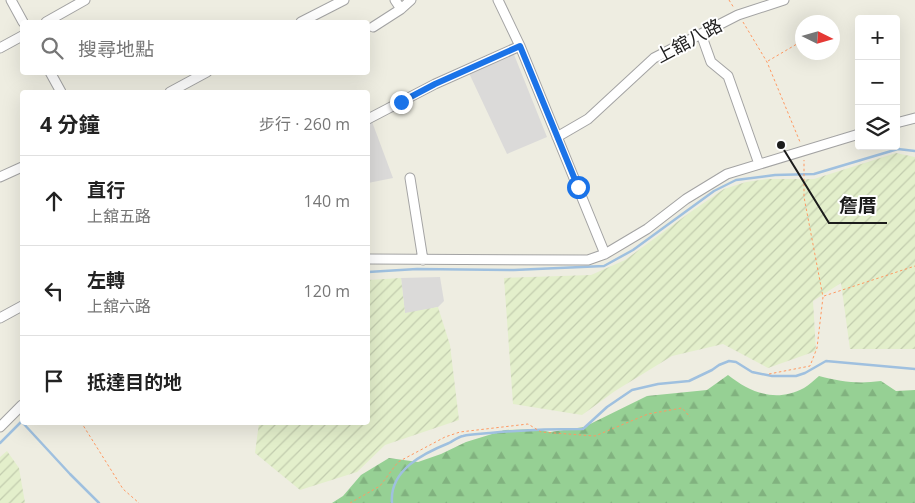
<!DOCTYPE html>
<html lang="zh-TW">
<head>
<meta charset="utf-8">
<style>
  :root { --surface:#fff; --page:#f6f6f6; --text:#222; --muted:#767676; --line:#e0e0e0 }
  body { margin:0; font-family:"Open Sans","Noto Sans TC",sans-serif; background:var(--page); color:var(--text) }
  .controls { position:absolute; right:15px; top:15px; display:grid; overflow:hidden; border-radius:5px; box-shadow:0 5px 20px #0002 }
  .controls button { width:45px; height:45px; display:grid; place-items:center; padding:0; border:0; border-bottom:1px solid var(--line); background:var(--surface); color:var(--text); font:25px sans-serif }
  .compass { position:absolute; left:795px; top:15px; width:45px; height:45px; border-radius:50%; background:var(--surface); box-shadow:0 5px 20px #0002; rotate:95deg }
  .stop { position:absolute; width:15px; height:15px; margin:-11px; border:4px solid #1a73e8; border-radius:50%; background:#fff }
  .stop.end { background:#1a73e8; border-color:#fff; box-shadow:0 1px 5px #0008 }
  .list { margin:0; padding:0; list-style:none }
  h2 { display:flex; justify-content:space-between; align-items:center; height:65px; margin:0; padding:0 20px; font-size:21px }
  h2 small { font-size:16px; font-weight:400; color:var(--muted) }
  .list li { display:grid; grid-template-columns:32px 1fr auto; gap:15px; align-items:center; box-sizing:border-box; height:90px; padding:0 20px; border-top:1px solid var(--line) }
  .list b { display:block; font-size:19px; white-space:nowrap }
  .list p { margin:0; font-size:16px; white-space:nowrap; color:var(--muted) }
  .list em { font-size:16px; font-style:normal; color:var(--muted) }
  .icon { flex:none; width:28px; height:28px; fill:none; stroke:currentColor; stroke-width:2; stroke-linecap:round; stroke-linejoin:round }
  .map { position:relative; flex:none; width:915px; height:503px; overflow:hidden }
  .search { position:absolute; background:var(--surface); box-shadow:0 5px 20px #0002; left:20px; top:20px; width:350px; height:55px; display:flex; align-items:center; gap:12px; box-sizing:border-box; padding:0 18px; border-radius:5px; color:var(--muted); font-size:19px }
  .panel { position:absolute; background:var(--surface); box-shadow:0 5px 20px #0002; left:20px; top:90px; width:350px; height:335px; border-radius:5px }
  .map>svg:first-child { display:block }
</style>
</head>
<body>
<div class="map">
<svg width="915" height="503" viewBox="0 0 915 503">
  <defs>
    <pattern id="farmland-furrows" width="10" height="10" patternUnits="userSpaceOnUse" patternTransform="scale(1.25)"><rect width="10" height="10" fill="#e3efcb"/><path d="M-1 1l2-2M0 10L10 0M9 11l2-2" fill="none" stroke="#c2ccae"/></pattern>
    <pattern id="forest-firs" width="22" height="20" patternUnits="userSpaceOnUse" patternTransform="scale(1.25)"><rect width="22" height="20" fill="#96d094"/><path d="M5 1l3.5 6h-7zM16 11l3.5 6h-7z" fill="#81b27f"/></pattern>
  </defs>
  <rect width="100%" height="100%" fill="#eeede1"/>
  <path fill="#dbdad9" d="M 513,52 L 547,137 L 507,154 L 468,71 Z
    M 371,119 L 393,178 L 368,183 L 368,121 Z
    M 440,277 L 444,301 L 438,307 L 405,314 L 401,278 Z"/>
  <path fill="url(#farmland-furrows)" d="M 896,153 L 915,157 L 915,349 L 850,349 L 841,283 L 813,301 L 816,351 L 768,368 L 723,344 L 672,356 L 615,391 L 582,415 L 513,404 L 504,278 L 591,275 L 625,260 L 692,211 L 724,189 L 746,182 L 768,179 L 814,179 Z
    M 401,278 L 405,313 L 438,307 L 450,345 L 459,420 L 385,445 L 357,472 L 300,490 L 255,453 L 259,423 L 368,422 L 368,280 Z
    M 7,451 L 19,468 L 25,503 L 0,503 L 0,457 Z"/>
  <path fill="url(#forest-firs)" d="M 728,375 C 751,393 776,403 804,388 C 809,385 814,380 819,376 C 842,382 858,384 881,381 L 896,391 L 915,390 L 915,503 L 332,503 L 343,496 L 361,475 L 389,458 L 418,462 L 441,454 L 466,442 L 505,430 L 537,429 L 550,432 L 584,427 L 647,396 L 707,390 Z"/>
  <g fill="none" stroke-linecap="round" stroke-linejoin="round">
    <path stroke="#9fc0df" stroke-width="2.5" d="M 368,272 L 417,269 L 514,270 L 604,266 L 633,250 L 714,191 L 736,180 L 775,175 L 814,174 L 898,149 L 915,151
      M 22,422 L 70,474 L 99,503
      M 0,443 L 22,421
      M 392,503 C 389,470 424,453 449,443 C 453,441 458,437 463,436 C 471,434 481,434 490,433 C 521,430 552,429 583,429 L 607,407 L 632,390 L 658,384 L 689,381 L 712,370 L 719,365 L 729,361 L 736,362 L 752,372 L 772,376 L 796,376 L 805,373 L 826,361 L 915,369"/>
    <g stroke="#a3a3a3" stroke-width="11">
      <path id="minor" d="M 11,0 L 23,22
        M 395,0 L 401,9
        M 498,0 L 520,46 L 605,254
        M 46,22 L 85,0
        M 301,22 L 344,0
        M 373,27 L 401,9 L 411,0
        M 701,34 L 711,62 L 728,76 L 759,164
        M 0,48 L 22,36
        M 50,72 L 61,92
        M 170,92 L 207,72
        M 368,119 L 435,84 L 520,46
        M 896,123 L 915,118
        M 557,137 L 588,119 L 654,58 L 738,15 L 784,0
        M 0,177 L 22,167
        M 410,178 L 423,260
        M 368,259 L 588,260 L 605,254 L 647,229 L 686,199 L 727,174 L 859,134
        M 0,318 L 22,306
        M 0,427 L 22,405"/>
    </g>
    <path stroke="#ff9962" stroke-width="1" stroke-dasharray="2.5 2.5" stroke-linecap="butt" d="M 729,0 L 734,8
      M 743,22 L 767,62 L 800,142
      M 768,61 L 802,41
      M 824,296 L 915,266
      M 769,374 L 810,366 L 817,348 L 823,297 L 804,197 L 804,160
      M 81,422 L 123,489 L 139,503
      M 350,503 L 380,486 L 398,462 L 445,437 L 460,432 L 528,424 L 541,432 L 595,436 L 648,414 L 682,408 L 690,417"/>
    <use href="#minor" stroke="#fff" stroke-width="9"/>
  </g>
  <g fill="none" stroke-linecap="round" stroke-linejoin="round">
    <path stroke="#1a73e8" stroke-width="6" d="M 401,102 L 435,84 L 520,46 L 578,187"/>
  </g>
  <g text-anchor="middle" stroke-width="4" stroke-linejoin="round" paint-order="stroke">
    <g font-size="18" fill="#1c1c1c" stroke="#fff">
      <text transform="translate(689 41) rotate(-28)" y="6">上舘八路</text>
    </g>
  </g>
  <path fill="none" stroke="#1c1c1c" stroke-width="2" d="M781 145L829 223H887"/>
  <circle fill="#1c1c1c" stroke="#fff" stroke-width="2" cx="781" cy="145" r="5"/>
  <g font-size="19" text-anchor="middle" font-weight="bold" fill="#1c1c1c" stroke="#fff" stroke-width="4" stroke-linejoin="round" paint-order="stroke">
    <text x="858" y="212">詹厝</text>
  </g>
</svg>
<div class="controls">
<button>+</button>
<button>−</button>
<button><svg class="icon" aria-label="layers" viewBox="0 0 24 24"><path d="M12 4l9 5-9 5-9-5zM3 14l9 5 9-5"/></svg></button>
</div>
<svg class="compass" viewBox="-18 -18 36 36"><path d="M0-13l5 13h-10z" fill="#e53935"/><path d="M0 13l5-13h-10z" fill="#767676"/></svg>
<div class="stop" style="left:578px;top:187px"></div>
<div class="stop end" style="left:401px;top:102px"></div>
<div class="search"><svg class="icon" aria-label="search" viewBox="0 0 24 24"><circle cx="10" cy="10" r="6"/><path d="M15 15l6 6"/></svg>搜尋地點</div>
<section class="panel">
<h2>4 分鐘<small>步行 · 260 m</small></h2>
<ul class="list">
<li><svg class="icon" aria-label="ahead" viewBox="0 0 24 24"><path d="M12 20V5M6 11l6-6 6 6"/></svg><div><b>直行</b><p>上舘五路</p></div><em>140 m</em></li>
<li><svg class="icon" aria-label="left" viewBox="0 0 24 24"><path d="M17 20v-9H6M10 6l-5 5 5 5"/></svg><div><b>左轉</b><p>上舘六路</p></div><em>120 m</em></li>
<li><svg class="icon" aria-label="arrive" viewBox="0 0 24 24"><path d="M6 21V4h12l-3 4 3 4H6"/></svg><div><b>抵達目的地</b></div></li>
</ul>
</section>
</div>
</body>
</html>
